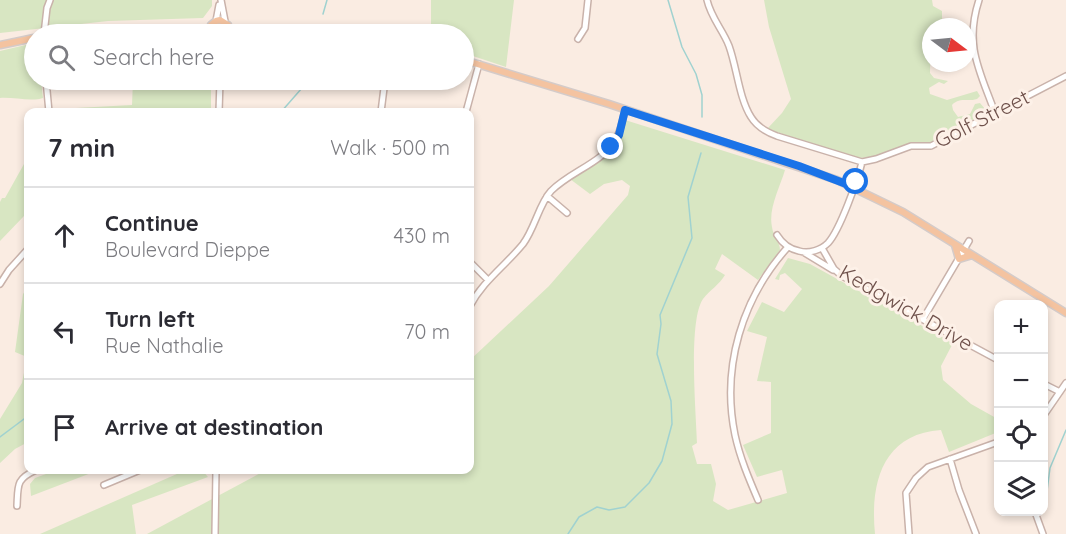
<!DOCTYPE html>
<html lang="en">
<head>
<meta charset="utf-8">
<style>
  :root { --surface:#fff; --page:#f2f2f3; --text:#2b2b33; --muted:#7c7c81; --line:#e1e1e2 }
  body { margin:0; font-family:Quicksand,sans-serif; background:var(--page); color:var(--text) }
  .controls { position:absolute; right:18px; bottom:18px; display:grid; overflow:hidden; border-radius:12px; box-shadow:0 3px 9px #0003 }
  .controls button { width:54px; height:54px; display:grid; place-items:center; padding:0; border:0; border-bottom:2px solid var(--line); background:var(--surface); color:var(--text); font:30px sans-serif }
  .compass { position:absolute; left:922px; top:18px; width:54px; height:54px; border-radius:50%; background:var(--surface); box-shadow:0 3px 9px #0003; rotate:106deg }
  .stop { position:absolute; width:18px; height:18px; margin:-14px; border:4px solid #1a73e8; border-radius:50%; background:#fff }
  .stop.end { background:#1a73e8; border-color:#fff; box-shadow:0 2px 6px #0008 }
  .list { margin:0; padding:0; list-style:none }
  h2 { display:flex; justify-content:space-between; align-items:center; height:78px; margin:0; padding:0 24px; font-size:26px }
  h2 small { font-size:20px; font-weight:400; color:var(--muted) }
  .list li { display:grid; grid-template-columns:39px 1fr auto; gap:18px; align-items:center; box-sizing:border-box; height:96px; padding:0 24px; border-top:2px solid var(--line) }
  .list b { display:block; font-size:22px; white-space:nowrap }
  .list p { margin:0; font-size:20px; white-space:nowrap; color:var(--muted) }
  .list em { font-size:20px; font-style:normal; color:var(--muted) }
  .icon { flex:none; width:33px; height:33px; fill:none; stroke:currentColor; stroke-width:2; stroke-linecap:round; stroke-linejoin:round }
  .map { position:relative; flex:none; width:1066px; height:534px; overflow:hidden }
  .search { position:absolute; background:var(--surface); box-shadow:0 3px 9px #0003; left:24px; top:24px; width:450px; height:66px; display:flex; align-items:center; gap:15px; box-sizing:border-box; padding:0 21px; border-radius:33px; color:var(--muted); font-size:22px }
  .panel { position:absolute; background:var(--surface); box-shadow:0 3px 9px #0003; left:24px; top:108px; width:450px; height:366px; border-radius:12px }
  .map>svg:first-child { display:block }
</style>
</head>
<body>
<div class="map">
<svg width="1066" height="534" viewBox="0 0 1066 534">
  <rect width="100%" height="100%" fill="#faece2"/>
  <path fill="#d8e6c2" d="M 0,0 L 212,0 L 212,6 L 203,18 L 108,21 L 0,33 Z
    M 431,0 L 514,0 L 506,67 L 464,53 L 464,34 L 431,34 Z
    M 764,0 L 932,0 L 933,6 L 942,11 L 942,19 L 944,26 L 931,27 L 930,73 L 934,78 L 948,81 L 944,84 L 939,82 L 929,88 L 930,94 L 947,100 L 977,91 L 980,96 L 977,99 C 968,102 960,97 952,105 L 953,110 L 958,117 L 970,114 L 975,104 L 980,103 L 985,109 L 984,116 L 928,144 L 911,143 L 874,157 L 857,158 L 767,129 L 782,113 L 791,99 L 769,27 Z
    M 34,43 L 34,80 L 41,80 L 43,98 C 32,102 13,97 0,98 L 0,51 Z
    M 133,80 L 211,80 L 211,112 L 57,112 L 57,109 L 132,105 Z
    M 625,120 L 785,170 C 780,187 768,209 772,227 C 773,236 780,242 780,250 L 758,280 L 722,254 L 715,269 L 725,275 C 719,285 710,290 703,299 C 688,320 696,413 697,443 L 692,446 L 697,464 L 711,464 L 716,484 L 713,501 L 728,510 L 787,493 L 782,470 L 757,477 L 743,445 L 771,433 L 771,382 L 757,381 L 767,337 L 747,331 L 762,302 L 784,312 L 802,289 L 785,273 L 780,275 L 779,280 L 775,279 L 788,258 L 810,264 L 953,343 L 941,366 L 943,380 L 971,404 L 996,418 L 998,432 L 949,452 L 941,430 C 882,434 870,484 875,534 L 147,534 L 266,470 L 470,470 L 470,360 L 549,286 L 628,195 L 630,186 L 622,180 L 604,184 L 590,194 L 570,179 C 599,160 615,157 625,120 Z
    M 24,164 C 28,182 24,198 24,216 L 0,241 L 0,202 L 2,198 L 5,198 Z
    M 28,287 L 28,442 L 15,449 L 0,463 L 0,419 L 22,383 L 27,357 L 15,352 L 23,294 Z
    M 57,470 L 99,470 L 31,496 L 30,484 L 35,478 Z
    M 186,470 L 202,470 L 208,477 L 132,505 L 136,534 L 40,534 Z"/>
  <g fill="none" stroke-linecap="round" stroke-linejoin="round">
    <path stroke="#a0d2d0" stroke-width="1.5" d="M 668,0 L 682,47 L 696,74 L 702,95 L 702,117
      M 323,14 L 327,0
      M 281,112 L 309,80
      M 0,437 L 28,416
      M 1047,491 L 1050,468 L 1066,430
      M 568,534 L 579,517 L 597,507 L 609,510 L 625,507 L 649,483 L 662,461 L 672,424 L 671,401 L 657,354 L 661,324 L 660,315 L 692,238 L 688,197 L 701,153"/>
    <g stroke="#c9b2aa" stroke-width="8">
      <path id="minor" d="M 221,0 L 225,21
        M 707,0 C 711,18 723,30 729,46 C 737,68 739,98 751,117 C 757,127 766,132 777,136 L 862,162 L 876,159 L 911,146 L 931,146 L 1066,76
        M 979,0 C 964,46 980,71 995,113
        M 216,21 L 219,5
        M 44,34 L 47,8 L 50,0
        M 578,39 L 585,28 L 588,0
        M 46,80 L 49,112
        M 219,112 L 220,80
        M 381,112 L 385,80
        M 466,112 L 479,64
        M 547,196 L 567,213
        M 777,235 C 782,243 789,249 799,251 C 809,254 821,250 828,243 C 840,230 858,179 862,162
        M 822,248 L 834,269 L 842,276 L 998,360
        M 805,253 L 833,270
        M 470,262 L 488,280
        M 0,284 L 9,270 L 28,249
        M 470,306 C 483,281 505,266 523,244 C 535,228 539,204 551,191 C 572,170 604,163 617,137 C 621,129 623,119 625,110
        M 923,319 L 969,241
        M 1044,384 L 1060,392
        M 1044,415 L 1066,383
        M 950,459 L 959,490 L 976,534
        M 104,485 L 140,470
        M 758,500 C 749,479 740,458 735,435 C 721,367 742,298 788,247
        M 17,506 C 18,485 16,479 36,470
        M 1035,512 L 1043,534
        M 215,534 L 216,470
        M 909,534 L 906,493 L 916,478 L 928,467 L 998,442"/>
    </g>
    <g stroke="#d4cbc9" stroke-width="9">
      <path id="major" d="M 56,34 L 185,30 L 212,34
        M 212,34 L 211,25 L 216,21 L 220,20 L 228,25 L 228,34
        M 229,34 C 261,26 327,30 361,34
        M 0,45 L 34,38
        M 464,60 L 609,104 L 837,180 L 903,212 L 1066,313
        M 955,245 L 959,259 L 972,255"/>
    </g>
    <use href="#minor" stroke="#fff" stroke-width="5"/>
    <use href="#major" stroke="#f4c3a0" stroke-width="6"/>
  </g>
  <g fill="none" stroke-linecap="round" stroke-linejoin="round">
    <path stroke="#1a73e8" stroke-width="8" d="M 611,147 L 619,135 L 625,110 L 799,166 L 854,187 L 856,182"/>
  </g>
  <g text-anchor="middle" stroke-width="6" stroke-linejoin="round" paint-order="stroke">
    <g font-size="21" fill="#6f514b" stroke="#fdf1e8">
      <text transform="translate(982 119) rotate(-27)" y="7">Golf Street</text>
      <text transform="translate(906 308) rotate(30)" y="7">Kedgwick Drive</text>
    </g>
  </g>
</svg>
<div class="controls">
<button>+</button>
<button>−</button>
<button><svg class="icon" aria-label="locate" viewBox="0 0 24 24"><circle cx="12" cy="12" r="6"/><path d="M12 2v4M12 18v4M2 12h4M18 12h4"/></svg></button>
<button><svg class="icon" aria-label="layers" viewBox="0 0 24 24"><path d="M12 4l9 5-9 5-9-5zM3 14l9 5 9-5"/></svg></button>
</div>
<svg class="compass" viewBox="-18 -18 36 36"><path d="M0-13l5 13h-10z" fill="#e53935"/><path d="M0 13l5-13h-10z" fill="#7c7c81"/></svg>
<div class="stop" style="left:856px;top:182px"></div>
<div class="stop end" style="left:611px;top:147px"></div>
<div class="search"><svg class="icon" aria-label="search" viewBox="0 0 24 24"><circle cx="10" cy="10" r="6"/><path d="M15 15l6 6"/></svg>Search here</div>
<section class="panel">
<h2>7 min<small>Walk · 500 m</small></h2>
<ul class="list">
<li><svg class="icon" aria-label="ahead" viewBox="0 0 24 24"><path d="M12 20V5M6 11l6-6 6 6"/></svg><div><b>Continue</b><p>Boulevard Dieppe</p></div><em>430 m</em></li>
<li><svg class="icon" aria-label="left" viewBox="0 0 24 24"><path d="M17 20v-9H6M10 6l-5 5 5 5"/></svg><div><b>Turn left</b><p>Rue Nathalie</p></div><em>70 m</em></li>
<li><svg class="icon" aria-label="arrive" viewBox="0 0 24 24"><path d="M6 21V4h12l-3 4 3 4H6"/></svg><div><b>Arrive at destination</b></div></li>
</ul>
</section>
</div>
</body>
</html>
